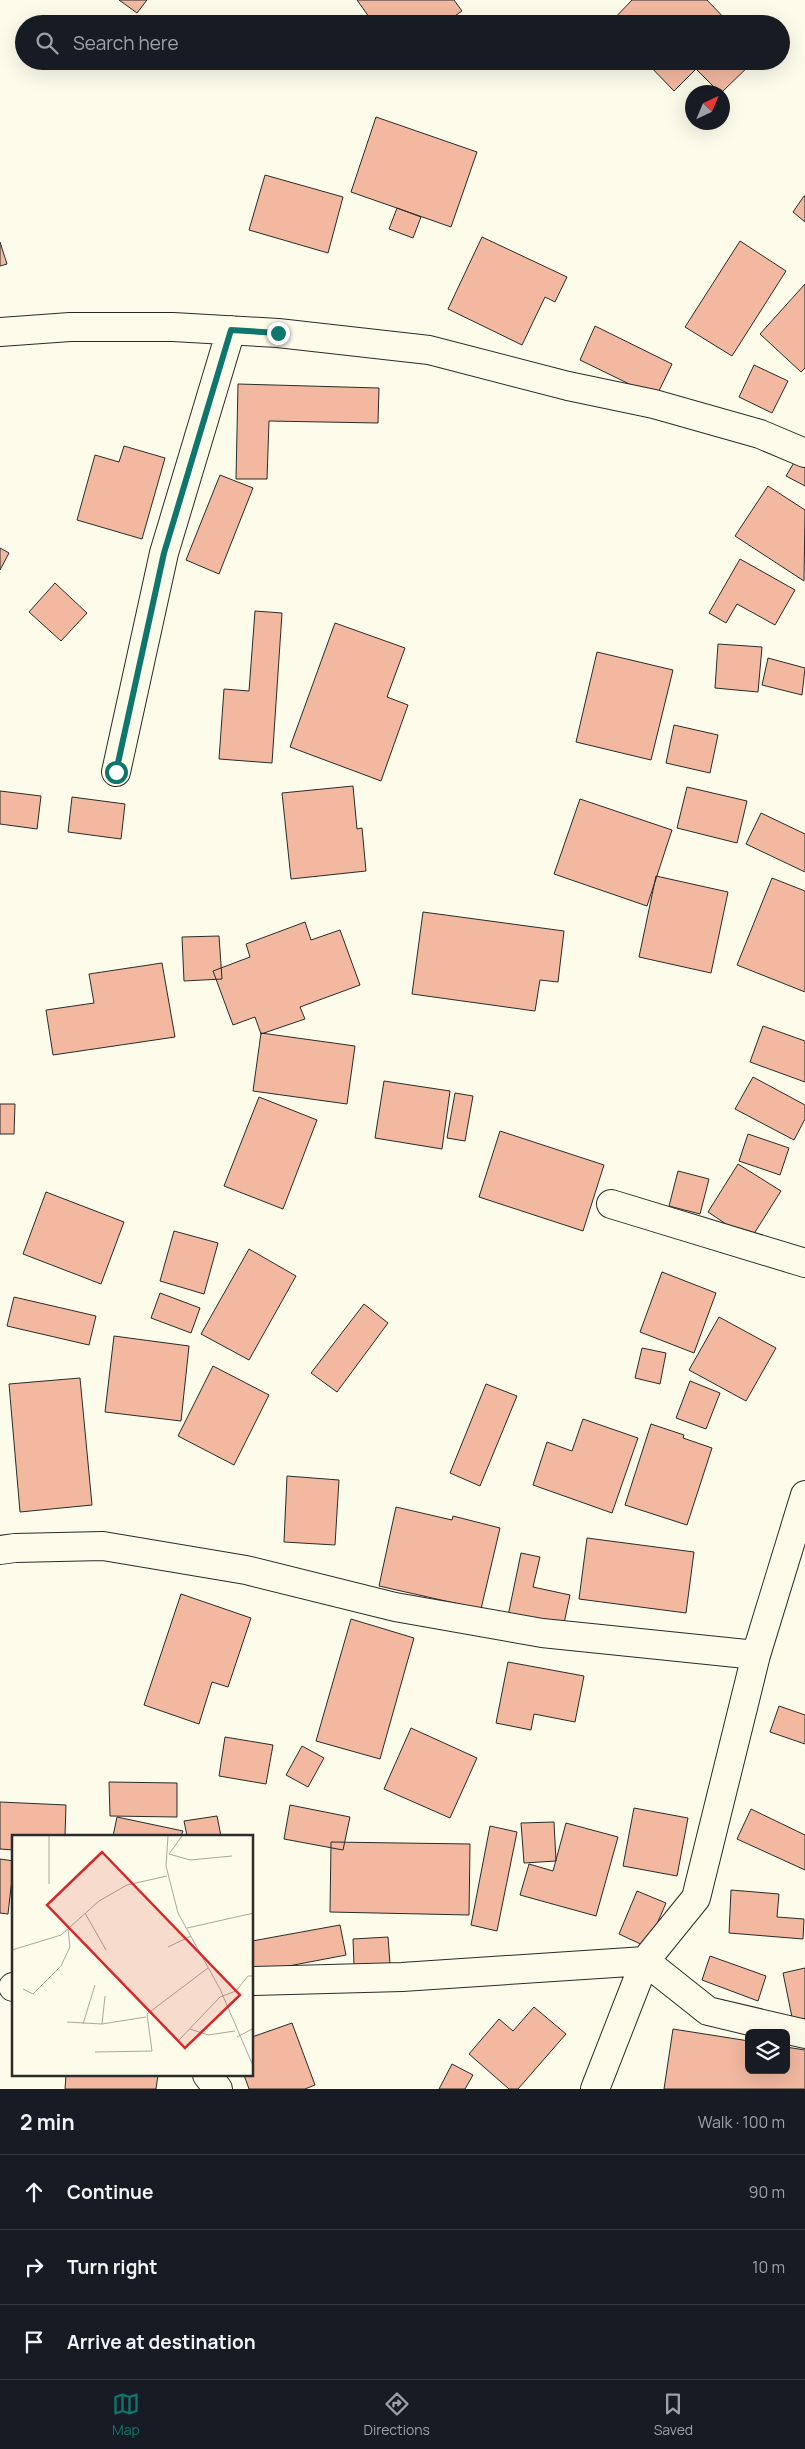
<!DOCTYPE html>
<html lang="en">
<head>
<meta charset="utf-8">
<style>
  :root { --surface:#171b24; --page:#242831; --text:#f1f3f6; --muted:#9ea1a6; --line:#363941; --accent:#0f766e }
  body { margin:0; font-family:Manrope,sans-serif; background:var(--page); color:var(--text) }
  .controls { position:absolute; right:15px; bottom:15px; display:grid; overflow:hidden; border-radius:8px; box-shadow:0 5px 20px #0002 }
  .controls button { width:45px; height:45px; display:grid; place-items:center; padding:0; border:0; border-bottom:1px solid var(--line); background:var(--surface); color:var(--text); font:25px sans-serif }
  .compass { position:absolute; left:685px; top:85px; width:45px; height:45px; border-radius:50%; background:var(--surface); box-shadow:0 5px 20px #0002; rotate:44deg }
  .stop { position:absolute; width:15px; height:15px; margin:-11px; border:4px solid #0f766e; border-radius:50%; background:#fff }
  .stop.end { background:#0f766e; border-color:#fff; box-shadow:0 1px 5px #0008 }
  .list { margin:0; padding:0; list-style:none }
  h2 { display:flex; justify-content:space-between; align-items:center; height:65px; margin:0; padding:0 20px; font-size:21px }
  h2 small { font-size:16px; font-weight:400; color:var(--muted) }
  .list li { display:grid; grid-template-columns:32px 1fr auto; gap:15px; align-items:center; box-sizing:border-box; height:75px; padding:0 20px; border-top:1px solid var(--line) }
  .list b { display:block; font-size:19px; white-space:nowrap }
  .list em { font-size:16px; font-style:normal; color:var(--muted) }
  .icon { flex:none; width:28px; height:28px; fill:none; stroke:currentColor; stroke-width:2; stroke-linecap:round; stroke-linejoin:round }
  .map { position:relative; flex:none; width:805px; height:2089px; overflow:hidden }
  .search { position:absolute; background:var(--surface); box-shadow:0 5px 20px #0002; left:15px; right:15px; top:15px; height:55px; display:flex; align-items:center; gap:12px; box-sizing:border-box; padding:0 18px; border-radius:28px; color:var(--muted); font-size:19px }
  .sheet { height:290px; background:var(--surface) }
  nav { display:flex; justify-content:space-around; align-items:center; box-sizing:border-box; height:70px; border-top:1px solid var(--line); background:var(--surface); font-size:14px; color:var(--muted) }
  nav a { display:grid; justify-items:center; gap:2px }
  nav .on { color:var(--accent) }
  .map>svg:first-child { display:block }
</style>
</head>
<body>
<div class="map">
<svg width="805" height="2089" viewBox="0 0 805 2089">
  <rect width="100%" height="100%" fill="#fdfbea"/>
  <path fill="#f2b8a0" stroke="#2b2b2b" d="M 119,0 L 147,0 L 137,13 Z
    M 357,0 L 454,0 L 462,11 L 443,24 L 374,24 Z
    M 707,0 L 730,24 L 609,24 L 632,0 Z
    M 645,61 L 754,61 L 722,92 L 719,92 L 696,69 L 674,91 Z
    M 376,117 L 477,152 L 451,227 L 351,192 Z
    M 265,175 L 343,197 L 328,253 L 249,230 Z
    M 804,196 L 805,196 L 805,222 L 793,212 Z
    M 397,208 L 421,217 L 413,238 L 389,229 Z
    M 482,237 L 567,277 L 555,302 L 545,297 L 522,345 L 448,309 Z
    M 740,241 L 786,271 L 732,356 L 685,327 Z
    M 0,242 L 7,264 L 0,266 Z
    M 805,284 L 805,368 L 801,372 L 760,334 Z
    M 595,326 L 672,364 L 656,397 L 580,360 Z
    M 754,365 L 788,381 L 772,413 L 739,397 Z
    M 238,384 L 379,388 L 378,423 L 269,421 L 267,479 L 236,479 Z
    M 124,446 L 165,458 L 142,539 L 77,520 L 95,455 L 119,462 Z
    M 798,456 L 805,460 L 805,486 L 786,476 Z
    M 220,475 L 253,488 L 219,574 L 186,560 Z
    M 768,486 L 805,510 L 804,581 L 735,536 Z
    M 0,548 L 9,553 L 0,570 Z
    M 740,559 L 795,590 L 775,625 L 737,604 L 726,623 L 709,613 Z
    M 55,583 L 87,613 L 61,641 L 29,612 Z
    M 255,611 L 282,613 L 272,763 L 219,759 L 224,689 L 249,691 Z
    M 335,623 L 405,648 L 387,697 L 408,705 L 381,781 L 290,747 Z
    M 718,644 L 762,647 L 758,692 L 715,688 Z
    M 597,652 L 673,670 L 651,760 L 576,742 Z
    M 768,658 L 805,668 L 802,695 L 762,685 Z
    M 674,725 L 718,735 L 710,773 L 666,763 Z
    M 353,786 L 357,829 L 362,828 L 366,871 L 291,879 L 282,793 Z
    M 687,787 L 747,801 L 737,843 L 677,828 Z
    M 0,791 L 41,796 L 37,829 L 0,824 Z
    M 72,797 L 125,804 L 121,839 L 68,832 Z
    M 580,799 L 672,830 L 647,906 L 554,874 Z
    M 761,813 L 805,834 L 805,872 L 746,844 Z
    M 656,876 L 728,892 L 711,973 L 639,957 Z
    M 772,878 L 805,891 L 805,992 L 737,965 Z
    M 423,912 L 564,931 L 558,982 L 540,980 L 535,1011 L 412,994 Z
    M 305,922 L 311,940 L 340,930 L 360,985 L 300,1007 L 305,1019 L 261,1034 L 255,1017 L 233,1025 L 213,971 L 250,957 L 246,944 Z
    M 219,936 L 222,979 L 184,981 L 182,937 Z
    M 162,963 L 175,1037 L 53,1055 L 46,1010 L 94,1003 L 89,974 Z
    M 763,1026 L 805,1041 L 805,1082 L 750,1062 Z
    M 261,1033 L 355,1046 L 347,1104 L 253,1091 Z
    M 753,1077 L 805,1105 L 805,1119 L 794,1140 L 735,1109 Z
    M 384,1081 L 450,1091 L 442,1149 L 375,1138 Z
    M 455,1093 L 473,1096 L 465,1141 L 447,1138 Z
    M 259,1097 L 317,1120 L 283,1209 L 224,1186 Z
    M 0,1104 L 15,1104 L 14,1134 L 0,1134 Z
    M 500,1131 L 604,1165 L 583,1231 L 479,1197 Z
    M 748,1134 L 789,1148 L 780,1175 L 739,1161 Z
    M 738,1164 L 781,1191 L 750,1240 L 708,1212 Z
    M 678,1171 L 709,1179 L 700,1214 L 669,1206 Z
    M 46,1192 L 124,1222 L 101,1284 L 23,1254 Z
    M 174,1231 L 218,1243 L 204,1294 L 160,1281 Z
    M 249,1249 L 296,1276 L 249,1360 L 201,1334 Z
    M 662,1272 L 716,1293 L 694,1353 L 640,1332 Z
    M 160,1293 L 200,1308 L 191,1333 L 151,1318 Z
    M 14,1297 L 96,1316 L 89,1345 L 7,1326 Z
    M 364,1304 L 388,1323 L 337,1392 L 311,1373 Z
    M 719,1317 L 776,1348 L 746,1401 L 689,1370 Z
    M 114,1336 L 189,1346 L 181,1421 L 105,1412 Z
    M 642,1348 L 666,1353 L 660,1384 L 635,1378 Z
    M 213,1366 L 269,1395 L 234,1465 L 178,1436 Z
    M 80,1378 L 92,1505 L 20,1512 L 9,1384 Z
    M 690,1381 L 720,1393 L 706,1429 L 676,1418 Z
    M 486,1384 L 517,1396 L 480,1486 L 450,1473 Z
    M 583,1419 L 638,1438 L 612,1513 L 533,1485 L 547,1442 L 572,1451 Z
    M 651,1424 L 684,1435 L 683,1438 L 712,1448 L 687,1525 L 625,1505 Z
    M 287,1476 L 339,1480 L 335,1545 L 284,1542 Z
    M 396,1507 L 452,1520 L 453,1516 L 500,1528 L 481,1609 L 379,1586 Z
    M 587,1538 L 694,1552 L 686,1613 L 579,1599 Z
    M 521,1553 L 540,1557 L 533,1587 L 570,1595 L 563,1628 L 508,1616 Z
    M 181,1594 L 251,1618 L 228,1687 L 212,1682 L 199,1724 L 144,1705 Z
    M 351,1619 L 414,1638 L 380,1759 L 316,1741 Z
    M 508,1662 L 584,1676 L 575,1722 L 534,1714 L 531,1730 L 496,1723 Z
    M 779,1706 L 805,1715 L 805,1744 L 770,1732 Z
    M 411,1728 L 477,1758 L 450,1818 L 384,1789 Z
    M 225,1737 L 273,1745 L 266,1784 L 219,1776 Z
    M 302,1746 L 324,1758 L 308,1787 L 286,1775 Z
    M 109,1782 L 177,1783 L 177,1817 L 110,1816 Z
    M 0,1802 L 66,1805 L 65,1836 L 14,1836 L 14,1850 L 0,1849 Z
    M 290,1805 L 350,1817 L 343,1850 L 284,1839 Z
    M 634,1808 L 688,1818 L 677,1876 L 623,1866 Z
    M 751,1809 L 805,1835 L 805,1870 L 737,1839 Z
    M 217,1816 L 221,1836 L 187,1836 L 184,1821 Z
    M 117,1817 L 183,1831 L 181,1836 L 113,1836 Z
    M 554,1822 L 556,1861 L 524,1863 L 521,1823 Z
    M 566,1823 L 618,1837 L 596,1916 L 520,1895 L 529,1864 L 553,1871 Z
    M 490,1826 L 517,1832 L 497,1931 L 471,1925 Z
    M 331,1842 L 470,1844 L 469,1915 L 330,1912 Z
    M 0,1859 L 14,1861 L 8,1914 L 0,1913 Z
    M 731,1890 L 779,1894 L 777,1917 L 804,1919 L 803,1939 L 729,1933 Z
    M 637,1891 L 666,1903 L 647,1947 L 619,1934 Z
    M 340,1925 L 346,1955 L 252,1973 L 252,1941 Z
    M 388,1937 L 390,1964 L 354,1966 L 353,1939 Z
    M 710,1956 L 766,1976 L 758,2001 L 702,1980 Z
    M 805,1968 L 805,2019 L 793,2022 L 783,1973 Z
    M 534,2007 L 566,2034 L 518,2089 L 509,2089 L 469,2054 L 499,2019 L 513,2031 Z
    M 292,2023 L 315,2085 L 305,2089 L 249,2089 L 244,2075 L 252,2075 L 252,2037 Z
    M 673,2029 L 749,2041 L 749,2070 L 786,2070 L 786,2047 L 805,2050 L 805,2089 L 664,2089 Z
    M 452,2064 L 473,2075 L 465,2089 L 439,2089 Z
    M 66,2075 L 158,2075 L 156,2089 L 65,2089 Z"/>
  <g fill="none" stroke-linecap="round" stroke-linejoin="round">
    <g stroke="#2b2b2b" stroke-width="30">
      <path id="minor" d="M 0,332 L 70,327 L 173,327 L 278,333 L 429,350 L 568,386 L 654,404 L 760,434 L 805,453
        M 116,772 L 164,553 L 231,330
        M 611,1204 L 805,1263
        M 0,1550 L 15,1548 L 103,1546 L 246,1570 L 395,1607 L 542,1633 L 756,1655
        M 252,1981 L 402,1977 L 645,1961 L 708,2011 L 805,2034
        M 13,1987 L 14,1987
        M 207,2075 L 218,2089
        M 595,2089 L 645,1961 L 696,1898 L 756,1655 L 805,1495"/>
    </g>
    <use href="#minor" stroke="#fdfbea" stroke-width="28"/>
  </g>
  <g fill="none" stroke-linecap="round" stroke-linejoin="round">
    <path stroke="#0f766e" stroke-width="6" d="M 116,772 L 164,553 L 231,330 L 278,333"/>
  </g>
  <g transform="translate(12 1835)">
    <rect width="241" height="241" fill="#fdfbea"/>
    <path fill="none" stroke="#a9a89e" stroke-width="1" d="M 37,1 L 37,49M 156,1 L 154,31 L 166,78 L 208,154 L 242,233M 157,19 L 178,25 L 220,21M 157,19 L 170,1M 73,78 L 94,115M 175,93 L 242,78M 156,112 L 179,101M 0,115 L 49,100 L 87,66 L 115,50 L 155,41M 11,154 L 21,159 L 49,131 L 58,112 L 56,94M 55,187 L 90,189 L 134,182M 71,189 L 83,150M 90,189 L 93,161M 178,194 L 196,200 L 223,196M 225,202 L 242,193M 167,205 L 208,162 L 224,156 L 236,141 L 242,141M 83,217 L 140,216 L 135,179 L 196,133"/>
    <path fill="#d62828" fill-opacity="0.15" stroke="#d62828" stroke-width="2.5" d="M 90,17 L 228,160 L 173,213 L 35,70 Z"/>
    <rect width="241" height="241" fill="none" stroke="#2b2b2b" stroke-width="2.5"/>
  </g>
</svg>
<div class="controls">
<button><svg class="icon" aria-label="layers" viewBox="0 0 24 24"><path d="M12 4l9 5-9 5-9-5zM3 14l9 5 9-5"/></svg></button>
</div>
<svg class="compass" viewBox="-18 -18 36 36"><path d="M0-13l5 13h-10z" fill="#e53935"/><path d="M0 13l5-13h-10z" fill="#9ea1a6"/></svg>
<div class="stop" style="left:116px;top:772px"></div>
<div class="stop end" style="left:278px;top:333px"></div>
<div class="search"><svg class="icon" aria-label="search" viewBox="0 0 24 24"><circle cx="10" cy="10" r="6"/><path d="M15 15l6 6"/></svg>Search here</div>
</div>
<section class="sheet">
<h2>2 min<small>Walk · 100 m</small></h2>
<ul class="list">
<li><svg class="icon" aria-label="ahead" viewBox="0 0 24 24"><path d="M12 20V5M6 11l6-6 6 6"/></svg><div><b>Continue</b></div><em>90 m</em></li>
<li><svg class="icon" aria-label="right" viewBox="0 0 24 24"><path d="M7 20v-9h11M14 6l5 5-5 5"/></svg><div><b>Turn right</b></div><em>10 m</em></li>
<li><svg class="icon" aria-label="arrive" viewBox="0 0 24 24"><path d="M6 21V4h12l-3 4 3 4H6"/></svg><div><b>Arrive at destination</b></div></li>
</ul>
</section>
<nav>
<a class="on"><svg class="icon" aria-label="map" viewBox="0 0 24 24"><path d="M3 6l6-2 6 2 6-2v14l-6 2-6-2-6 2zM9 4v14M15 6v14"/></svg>Map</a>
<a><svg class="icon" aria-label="directions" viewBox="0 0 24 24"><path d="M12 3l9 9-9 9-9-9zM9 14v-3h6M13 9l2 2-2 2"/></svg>Directions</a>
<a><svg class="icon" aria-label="saved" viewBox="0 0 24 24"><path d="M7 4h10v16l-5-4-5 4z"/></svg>Saved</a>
</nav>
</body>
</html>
